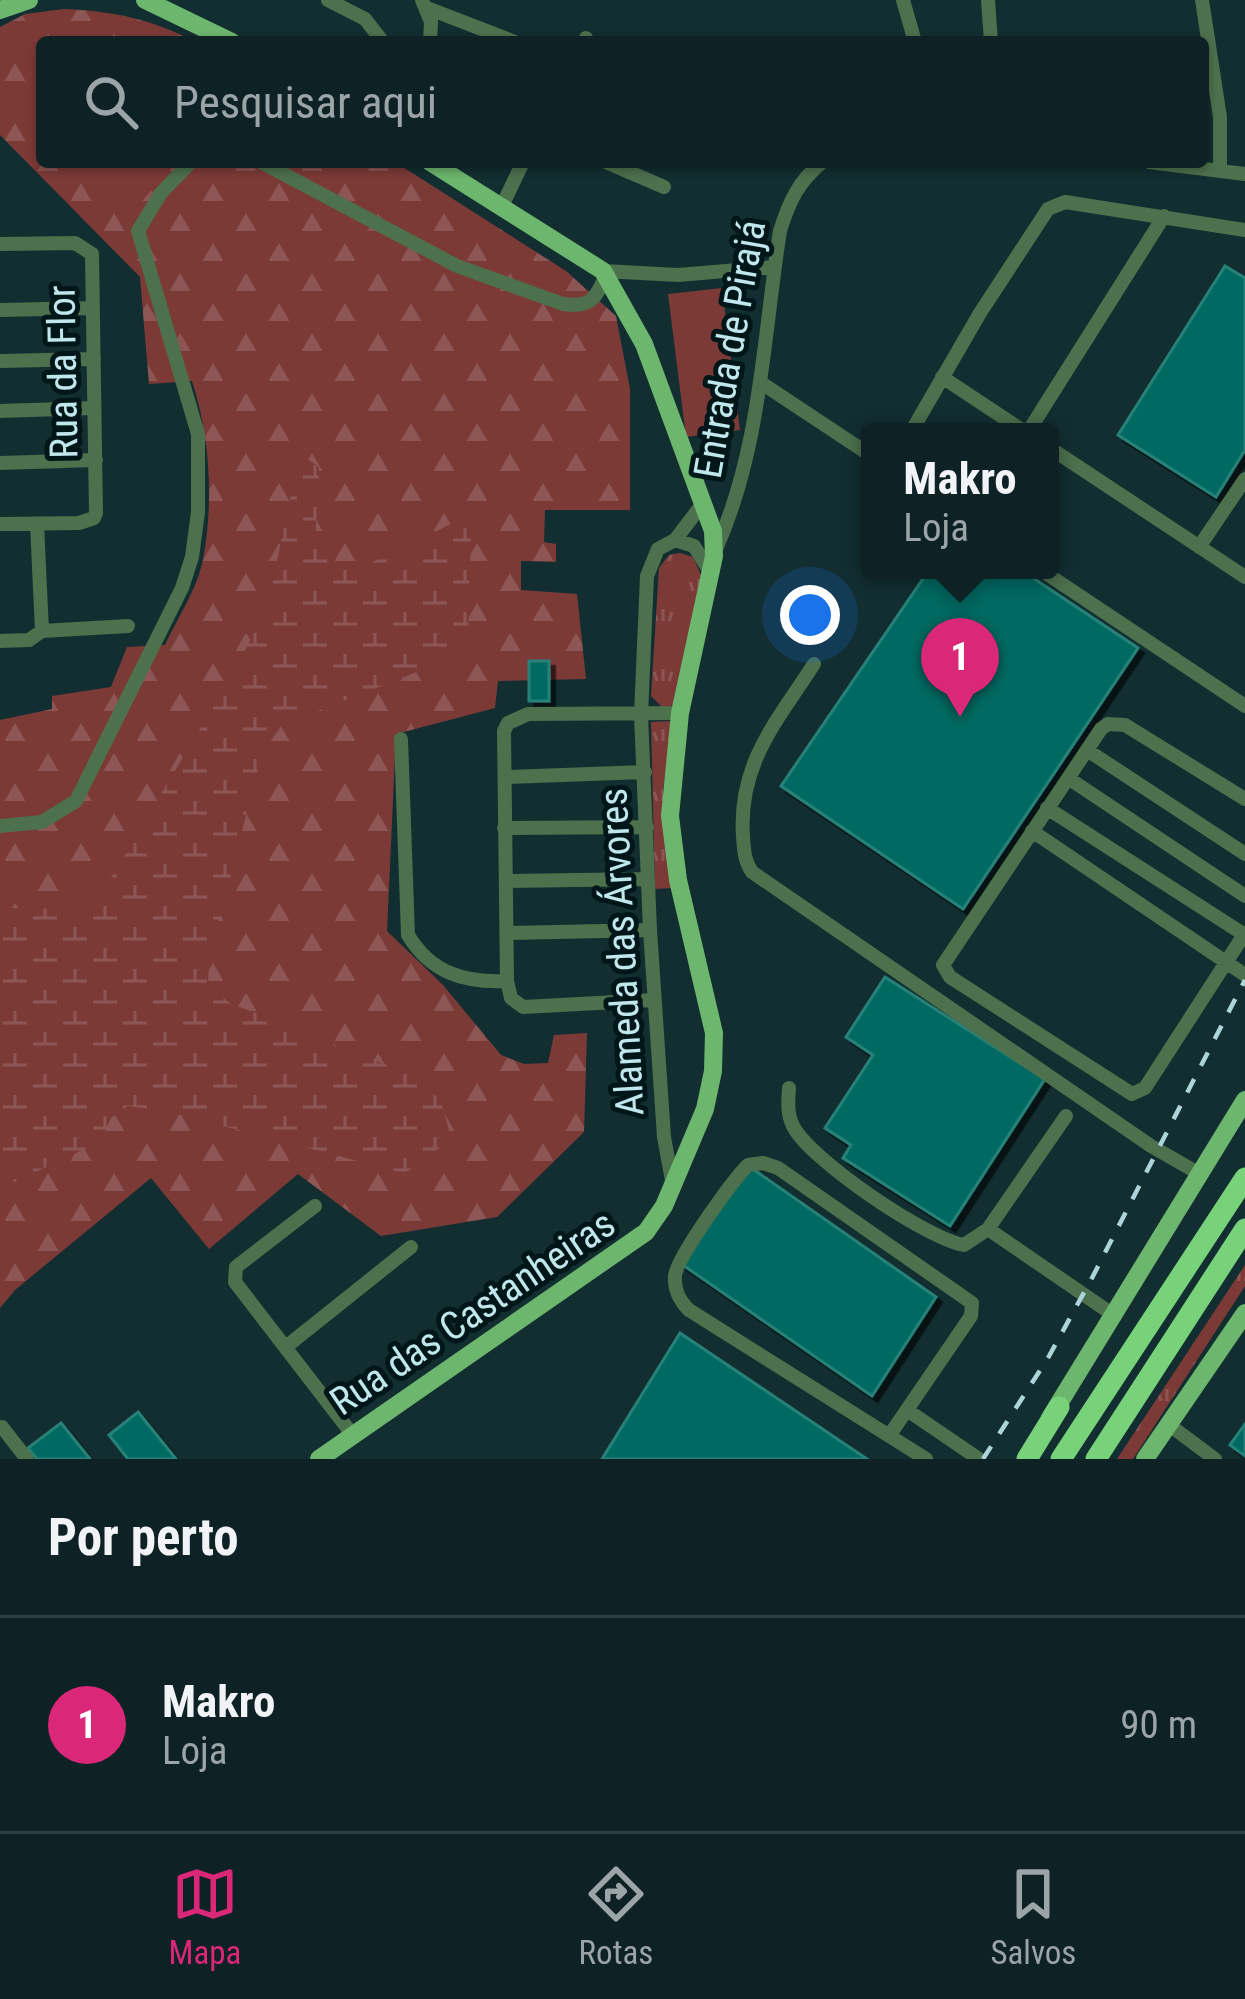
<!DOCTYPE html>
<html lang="pt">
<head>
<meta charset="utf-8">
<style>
  :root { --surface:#0e2225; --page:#1c2f32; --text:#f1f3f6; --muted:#9ba4a7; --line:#2e3f42; --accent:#db2777 }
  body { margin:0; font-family:"Roboto Condensed",sans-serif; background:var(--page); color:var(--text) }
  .you { position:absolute; left:810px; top:615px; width:42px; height:42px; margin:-30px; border:9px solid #fff; border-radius:50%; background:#1a73e8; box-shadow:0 0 0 18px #1a73e833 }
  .badge { display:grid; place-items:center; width:78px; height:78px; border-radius:50%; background:var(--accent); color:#fff; font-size:39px; font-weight:700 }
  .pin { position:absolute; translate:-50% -99px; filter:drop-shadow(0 3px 6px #0008) }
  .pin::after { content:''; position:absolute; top:63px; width:42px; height:36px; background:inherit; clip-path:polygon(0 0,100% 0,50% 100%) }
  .popup { position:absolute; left:861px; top:423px; width:198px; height:156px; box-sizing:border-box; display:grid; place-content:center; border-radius:12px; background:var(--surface); filter:drop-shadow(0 3px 9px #0005); font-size:39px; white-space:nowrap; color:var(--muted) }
  .popup b { font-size:45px; color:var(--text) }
  .popup::after { content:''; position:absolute; left:50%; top:100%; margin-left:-24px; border:24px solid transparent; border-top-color:var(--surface) }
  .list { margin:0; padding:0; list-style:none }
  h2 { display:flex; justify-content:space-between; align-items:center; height:156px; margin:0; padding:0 48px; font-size:51px }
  h2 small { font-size:39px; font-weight:400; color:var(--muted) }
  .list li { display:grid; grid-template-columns:78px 1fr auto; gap:36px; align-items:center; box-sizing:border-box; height:216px; padding:0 48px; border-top:3px solid var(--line) }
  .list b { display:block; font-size:45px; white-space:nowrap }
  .list p { margin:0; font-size:39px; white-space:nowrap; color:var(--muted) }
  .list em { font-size:39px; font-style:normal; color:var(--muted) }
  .icon { flex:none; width:66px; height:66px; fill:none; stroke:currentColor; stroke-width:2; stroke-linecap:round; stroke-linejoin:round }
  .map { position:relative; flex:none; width:1245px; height:1459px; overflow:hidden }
  .search { position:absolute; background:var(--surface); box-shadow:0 3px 9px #0004; left:36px; right:36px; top:36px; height:132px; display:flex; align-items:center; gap:30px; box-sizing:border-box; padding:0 42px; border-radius:12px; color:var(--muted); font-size:45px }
  .sheet { height:372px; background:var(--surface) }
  nav { display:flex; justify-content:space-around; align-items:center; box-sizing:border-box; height:168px; border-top:3px solid var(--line); background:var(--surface); font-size:33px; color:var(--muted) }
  nav a { display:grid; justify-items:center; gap:6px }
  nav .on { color:var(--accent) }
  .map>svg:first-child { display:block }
</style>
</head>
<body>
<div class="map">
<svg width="1245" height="1459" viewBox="0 0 1245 1459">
  <defs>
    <pattern id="grass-tufts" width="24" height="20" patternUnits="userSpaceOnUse" patternTransform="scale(3)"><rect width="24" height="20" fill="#7c3a37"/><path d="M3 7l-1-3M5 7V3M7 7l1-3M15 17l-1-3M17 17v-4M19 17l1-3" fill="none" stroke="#8d5654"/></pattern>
    <pattern id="forest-firs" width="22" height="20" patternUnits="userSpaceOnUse" patternTransform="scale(3)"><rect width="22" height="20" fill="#7c3a37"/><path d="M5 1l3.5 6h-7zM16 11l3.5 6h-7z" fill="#8d5654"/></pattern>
    <pattern id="wetland-marsh" width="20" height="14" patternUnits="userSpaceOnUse" patternTransform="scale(3)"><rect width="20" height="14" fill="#7c3a37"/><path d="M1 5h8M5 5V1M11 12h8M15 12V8" fill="none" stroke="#8d5654"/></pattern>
    <filter id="shadow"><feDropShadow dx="5.5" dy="5.5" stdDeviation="0" flood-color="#0009"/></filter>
  </defs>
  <rect width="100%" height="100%" fill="#122e31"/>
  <path fill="url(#grass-tufts)" d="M 680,553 L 693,557 L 701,575 L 673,705 L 663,708 L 651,696 L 659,568 L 669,555 Z
    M 672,721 L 663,791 L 673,888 L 655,889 L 651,722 Z
    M 1245,1265 L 1245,1286 L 1133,1459 L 1117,1459 Z"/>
  <path fill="url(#forest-firs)" d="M 64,9 C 113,11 152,19 195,42 L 42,42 L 42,162 L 395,162 L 566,271 L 616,316 L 630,389 L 630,510 L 545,510 L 544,542 L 556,544 L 556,562 L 521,561 L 521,590 L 577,594 L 586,679 L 498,681 L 495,708 L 396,734 L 387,931 L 443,985 L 501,1055 L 524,1064 L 548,1063 L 554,1035 L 587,1033 L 584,1132 L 497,1217 L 381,1236 L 298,1174 L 209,1249 L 151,1178 L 15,1290 L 0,1308 L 0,720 L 52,709 L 52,696 L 111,687 L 127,647 L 165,645 C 177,619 198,588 203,559 C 214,503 210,435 192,381 L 149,384 L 140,277 L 0,135 L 0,27 L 25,14 Z"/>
  <path fill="url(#wetland-marsh)" d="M 306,458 L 319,467 L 315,544 L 336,562 L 356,570 L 457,521 L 471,528 L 468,635 L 460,655 L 282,725 L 262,753 L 209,959 L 208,986 L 230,1003 L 424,1080 L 442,1105 L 451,1137 L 423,1163 L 404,1173 L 165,1111 L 128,1106 L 111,1118 L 101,1141 L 0,1189 L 0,907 C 46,910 65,912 105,888 L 238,665 L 268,604 L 296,470 Z"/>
  <path fill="#7c3a37" d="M 72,162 L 175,162 L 133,212 Z
    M 722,288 L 740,430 L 686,437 L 668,294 Z"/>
  <path fill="#006b62" stroke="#288278" stroke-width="3" filter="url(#shadow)" d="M 1225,266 L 1245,278 L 1245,450 L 1216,497 L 1118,435 Z
    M 929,570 L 1021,570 L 1138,648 L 963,909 L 781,786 Z
    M 529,661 L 549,661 L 549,701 L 529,701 Z
    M 885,977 L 1045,1079 L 950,1226 L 843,1158 L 851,1145 L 825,1128 L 873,1055 L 846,1037 Z
    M 750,1167 L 936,1297 L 872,1396 L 680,1263 Z
    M 680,1333 L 867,1459 L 602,1459 Z
    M 138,1412 L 176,1459 L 128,1459 L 109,1435 Z
    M 61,1423 L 90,1459 L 37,1459 L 28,1448 Z
    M 1245,1424 L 1245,1456 L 1230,1445 Z"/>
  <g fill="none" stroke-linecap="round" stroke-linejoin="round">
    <path stroke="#4d704d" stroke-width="14" d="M 328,0 L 365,19 L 383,42
      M 422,0 L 431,22 L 430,42
      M 903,0 L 915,42
      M 988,0 L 991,42
      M 1202,0 L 1220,117 L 1220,171
      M 427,8 L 515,42
      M 584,42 L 586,38
      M 261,162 L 457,266 L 563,304 C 590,308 596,299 606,275
      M 606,162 L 664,187
      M 1149,162 L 1245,174
      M 502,206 L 523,162
      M 0,244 L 75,243 L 92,254 L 96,513 L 94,518 L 79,523 L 0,524
      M 603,271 L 678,275 L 774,267
      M 0,310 L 92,308
      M 0,361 L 94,359
      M 942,377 L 1025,432
      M 760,382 L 870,455
      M 0,411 L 93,408
      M 911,432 L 980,313 L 1048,209 L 1065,202 L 1245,230
      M 1028,432 L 1164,216
      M 1050,448 L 1245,577
      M 0,463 L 96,460
      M 37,524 L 42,631
      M 675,540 L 694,546 L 709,570
      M 1199,547 L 1245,479
      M 716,549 C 761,448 763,339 780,231 C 789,202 798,182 822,162
      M 1041,570 L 1245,706
      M 0,641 L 29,640 L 42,631 L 128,626
      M 814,664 C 777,721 738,764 743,836 C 744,850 744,860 752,872 L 1151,1146 L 1198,1173
      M 401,739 L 408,935 C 431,973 464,983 507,981
      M 1087,750 L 1245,854
      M 505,777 L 645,772
      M 1068,778 L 1245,896
      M 1245,799 L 1125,725 L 1108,724 L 1101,729 L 943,965 L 950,977 L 1132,1094 L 1145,1088 L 1245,933
      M 1047,808 L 1245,935
      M 0,826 L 42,822 L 76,801 L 182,588 L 192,557 L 198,512 L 198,434 L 138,231 L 161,193 L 191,162
      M 504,828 L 647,827
      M 1032,831 L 1245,975
      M 506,881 L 648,879
      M 509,933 L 650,930
      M 654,1000 L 523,1007 L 511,998 L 507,981 L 504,731 L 508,723 L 528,714 L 680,713
      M 789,1088 C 788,1101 787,1114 793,1126 C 810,1160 927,1239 964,1245 L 988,1229 L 1066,1116
      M 673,1186 L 664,1137 L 650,930 L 641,715 L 647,576 L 658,549 L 675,540 L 704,502
      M 315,1206 L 236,1267 L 235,1282 L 352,1434
      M 988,1229 L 1115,1316
      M 287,1346 L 411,1247
      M 907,1410 L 979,1459
      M 1168,1424 L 1215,1459
      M 2,1427 L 27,1459
      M 889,1436 L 971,1316 L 972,1303 L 778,1168 L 763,1163 L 748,1165 C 733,1180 677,1257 675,1276 C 674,1290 679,1300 689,1310 L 926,1459"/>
    <path stroke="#6cb66d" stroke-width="18" d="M 145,0 L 232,42
      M 0,10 L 29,0
      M 1050,1418 L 1245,1100
      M 319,1459 L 646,1232 L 664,1206 L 705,1109 L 713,1071 L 714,1033 L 678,880 L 670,816 L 680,713 L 714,556 L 713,531 L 644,344 L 603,271 L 430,162
      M 1145,1459 L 1245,1313"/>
    <path stroke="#78d279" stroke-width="21" d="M 1027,1459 L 1059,1407
      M 1061,1459 L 1245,1178
      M 1096,1459 L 1245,1229"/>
    <path stroke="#add4d8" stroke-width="4.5" stroke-dasharray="15 15" stroke-linecap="butt" d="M 983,1459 L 1048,1358 L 1092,1278 L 1245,980"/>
  </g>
  <g text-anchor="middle" stroke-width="10" stroke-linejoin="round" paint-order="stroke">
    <g font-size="39" fill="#c0e8ec" stroke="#001618">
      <text transform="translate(729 349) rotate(-80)" y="14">Entrada de Pirajá</text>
      <text transform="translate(62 372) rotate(-91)" y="14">Rua da Flor</text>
      <text transform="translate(621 952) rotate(-93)" y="14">Alameda das Árvores</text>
      <text transform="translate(472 1312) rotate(-34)" y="14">Rua das Castanheiras</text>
    </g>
  </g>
</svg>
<div class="you"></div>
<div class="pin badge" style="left:960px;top:717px">1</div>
<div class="popup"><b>Makro</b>Loja</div>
<div class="search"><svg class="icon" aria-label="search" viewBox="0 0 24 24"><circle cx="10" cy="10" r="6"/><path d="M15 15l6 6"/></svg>Pesquisar aqui</div>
</div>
<section class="sheet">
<h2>Por perto<small></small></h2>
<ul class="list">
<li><span class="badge">1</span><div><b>Makro</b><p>Loja</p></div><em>90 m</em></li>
</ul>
</section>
<nav>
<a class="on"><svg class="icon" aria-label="map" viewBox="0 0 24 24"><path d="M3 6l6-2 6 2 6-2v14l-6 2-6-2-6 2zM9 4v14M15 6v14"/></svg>Mapa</a>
<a><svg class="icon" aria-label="directions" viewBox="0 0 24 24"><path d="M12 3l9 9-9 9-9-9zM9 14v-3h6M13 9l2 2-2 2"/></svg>Rotas</a>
<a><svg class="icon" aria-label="saved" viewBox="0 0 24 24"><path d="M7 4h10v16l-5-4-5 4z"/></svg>Salvos</a>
</nav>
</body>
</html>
